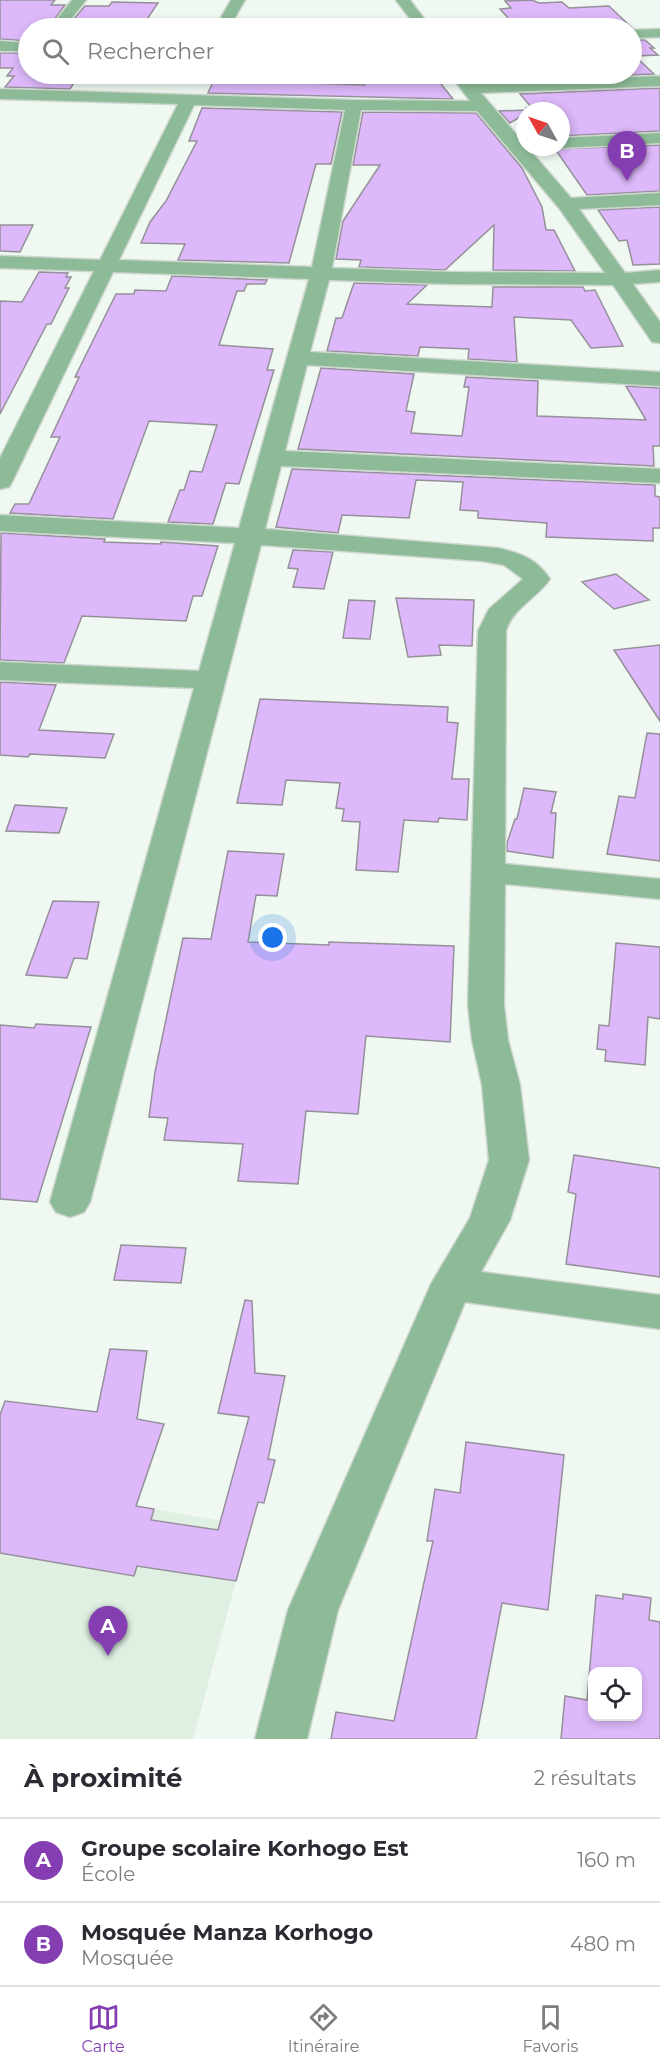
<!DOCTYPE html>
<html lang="fr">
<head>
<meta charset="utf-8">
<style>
  :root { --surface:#fff; --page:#f2f2f3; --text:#2b2b33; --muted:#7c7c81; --line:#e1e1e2; --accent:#843eb1 }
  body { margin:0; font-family:Montserrat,sans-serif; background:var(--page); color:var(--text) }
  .controls { position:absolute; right:18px; bottom:18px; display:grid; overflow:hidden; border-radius:12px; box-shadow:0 3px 9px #0003 }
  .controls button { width:54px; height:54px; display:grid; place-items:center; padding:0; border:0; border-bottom:2px solid var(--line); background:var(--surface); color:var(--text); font:30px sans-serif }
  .compass { position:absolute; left:516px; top:102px; width:54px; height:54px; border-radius:50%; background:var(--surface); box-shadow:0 3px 9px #0003; rotate:310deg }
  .you { position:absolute; left:273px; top:938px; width:21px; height:21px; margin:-15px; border:4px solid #fff; border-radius:50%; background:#1a73e8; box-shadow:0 0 0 9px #1a73e833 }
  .badge { display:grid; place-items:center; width:39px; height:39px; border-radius:50%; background:var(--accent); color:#fff; font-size:20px; font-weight:700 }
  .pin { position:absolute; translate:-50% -50px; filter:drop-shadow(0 2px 3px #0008) }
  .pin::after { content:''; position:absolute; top:32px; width:21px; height:18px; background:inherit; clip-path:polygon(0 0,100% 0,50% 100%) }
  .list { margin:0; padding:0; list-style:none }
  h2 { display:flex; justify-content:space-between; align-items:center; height:78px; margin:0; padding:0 24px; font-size:26px }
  h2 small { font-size:20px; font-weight:400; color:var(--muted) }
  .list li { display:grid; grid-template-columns:39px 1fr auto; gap:18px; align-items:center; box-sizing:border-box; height:84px; padding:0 24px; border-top:2px solid var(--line) }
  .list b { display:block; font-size:22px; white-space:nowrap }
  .list p { margin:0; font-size:20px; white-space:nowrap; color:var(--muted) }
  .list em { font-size:20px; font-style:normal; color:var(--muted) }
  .icon { flex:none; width:33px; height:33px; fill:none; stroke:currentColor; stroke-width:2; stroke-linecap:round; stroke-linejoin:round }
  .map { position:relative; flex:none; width:660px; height:1739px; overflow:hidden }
  .search { position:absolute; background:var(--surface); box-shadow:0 3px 9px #0003; left:18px; right:18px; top:18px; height:66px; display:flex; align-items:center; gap:15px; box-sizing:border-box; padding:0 21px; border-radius:33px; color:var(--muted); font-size:22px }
  .sheet { height:246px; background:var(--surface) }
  nav { display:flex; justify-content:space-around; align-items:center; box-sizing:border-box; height:84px; border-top:2px solid var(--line); background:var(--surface); font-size:16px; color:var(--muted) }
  nav a { display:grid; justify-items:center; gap:3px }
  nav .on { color:var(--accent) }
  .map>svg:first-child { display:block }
</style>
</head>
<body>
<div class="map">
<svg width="660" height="1739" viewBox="0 0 660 1739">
  <rect width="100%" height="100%" fill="#eff9f1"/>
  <path fill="#dfefe2" d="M 0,1483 L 251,1526 L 193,1739 L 0,1739 Z"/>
  <path fill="#ddb8fa" stroke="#959099" stroke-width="1.5" fill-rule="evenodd" d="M 0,0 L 55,0 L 51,5 L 65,5 L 48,28 L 28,28 L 28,41 L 0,39 Z
    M 532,0 L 539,3 L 562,2 L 569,8 L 609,6 L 632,28 L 517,28 L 500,9 L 511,8 L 505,1 Z
    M 112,2 L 158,3 L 141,28 L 66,28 L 85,6 L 109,6 Z
    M 632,40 L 645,40 L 654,48 L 650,48 L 658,55 L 635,56 L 654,74 L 561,78 L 557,74 L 632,74 Z
    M 0,53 L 28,53 L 28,74 L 80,74 L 70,89 L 5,87 L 14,76 L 7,76 L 13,68 L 0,68 Z
    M 433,74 L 453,99 L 208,93 L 216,75 L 280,77 L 278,82 L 365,85 L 367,76 Z
    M 660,88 L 660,131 L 561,136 L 561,111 L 525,111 L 525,114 L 510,123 L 499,111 L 528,110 L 526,108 L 531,107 L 520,94 Z
    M 202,108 L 342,112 L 331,164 L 316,164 L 289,263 L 178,260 L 185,244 L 141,243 L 150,222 L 166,201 L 197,141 L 189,141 Z
    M 363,112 L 476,113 L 522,168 L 542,207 L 546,230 L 554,230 L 575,271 L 493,270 L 494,225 L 445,270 L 359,267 L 361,260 L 336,259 L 343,221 L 380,165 L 353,165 Z
    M 660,145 L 660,191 L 587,195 L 555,149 Z
    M 660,207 L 660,264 L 633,265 L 627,240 L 619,241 L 598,210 Z
    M 0,225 L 33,225 L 20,252 L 0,251 Z
    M 39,272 L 68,273 L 66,277 L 71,277 L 65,288 L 69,288 L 51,324 L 47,324 L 0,414 L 0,301 L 22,302 Z
    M 172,276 L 267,280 L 265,284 L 247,284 L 244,291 L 237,291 L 219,345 L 273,349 L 267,370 L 274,370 L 239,484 L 226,483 L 213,524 L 168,522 L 180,490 L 184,490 L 190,471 L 202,472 L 217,425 L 149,421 L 113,519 L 10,513 L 15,504 L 29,504 L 60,437 L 51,437 L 79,377 L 75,377 L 116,294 L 134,294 L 135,290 L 166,291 Z
    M 354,283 L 427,285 L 407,304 L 492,307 L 493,287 L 583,287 L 585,291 L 595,290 L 623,346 L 591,348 L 571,320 L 514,317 L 517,362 L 468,359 L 469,349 L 420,347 L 418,356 L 327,351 L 336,318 L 342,318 Z
    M 321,368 L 414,374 L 406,411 L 415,412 L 411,433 L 462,436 L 469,387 L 464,387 L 466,377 L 538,381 L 537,416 L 646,420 L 626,386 L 660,388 L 660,446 L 653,446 L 654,466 L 298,449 Z
    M 292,469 L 655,485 L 655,496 L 660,497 L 660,528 L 653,528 L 653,541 L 546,537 L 547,523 L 478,518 L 478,511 L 460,510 L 463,482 L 416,480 L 409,518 L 342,515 L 338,533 L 276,527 Z
    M 1,533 L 105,539 L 104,542 L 161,544 L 161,542 L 218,546 L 202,596 L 193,596 L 186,621 L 82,616 L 64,663 L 0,660 Z
    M 293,550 L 333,552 L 324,589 L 293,587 L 298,569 L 288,568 Z
    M 616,574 L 649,600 L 614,609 L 582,582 Z
    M 396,598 L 474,600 L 472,646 L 439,645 L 441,655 L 408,657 Z
    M 349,600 L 375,601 L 370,639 L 343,638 Z
    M 660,645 L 660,721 L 614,650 Z
    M 0,682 L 56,685 L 39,730 L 114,734 L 105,758 L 30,754 L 28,757 L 0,755 Z
    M 260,699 L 448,707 L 447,722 L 458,723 L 452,779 L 469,779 L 467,820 L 439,818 L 438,822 L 404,820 L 398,872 L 356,870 L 360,822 L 342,821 L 344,809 L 336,808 L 340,783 L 286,780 L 282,805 L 237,803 Z
    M 647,733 L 660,734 L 660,861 L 607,854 L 619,796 L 635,798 Z
    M 524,788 L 556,792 L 551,813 L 556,813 L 553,858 L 507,851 L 507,843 L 515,819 L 517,819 Z
    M 15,805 L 67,808 L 59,833 L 6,831 Z
    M 228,851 L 284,854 L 277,896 L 256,895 L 248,942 L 329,945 L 329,942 L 454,946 L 450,1042 L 366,1036 L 358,1114 L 306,1111 L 298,1184 L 238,1181 L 243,1144 L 164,1140 L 168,1118 L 149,1117 L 155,1072 L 183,938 L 211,939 Z
    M 53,901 L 99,902 L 87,959 L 74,958 L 67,978 L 26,975 Z
    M 616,943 L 660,947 L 660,1019 L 648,1017 L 645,1065 L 605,1061 L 606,1050 L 597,1049 L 599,1025 L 609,1026 Z
    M 36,1024 L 91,1027 L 37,1202 L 0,1199 L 0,1025 L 34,1028 Z
    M 574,1155 L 660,1168 L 660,1277 L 566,1264 L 576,1194 L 568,1192 Z
    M 121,1245 L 186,1248 L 181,1283 L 114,1280 Z
    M 245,1300 L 252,1301 L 255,1373 L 285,1376 L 268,1459 L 275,1460 L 264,1503 L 258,1502 L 236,1581 L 137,1566 L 134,1576 L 0,1553 L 0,1415 L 5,1401 L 97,1412 L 110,1349 L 147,1351 L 137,1419 L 164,1424 L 136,1506 L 154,1509 L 151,1520 L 218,1530 L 249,1417 L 218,1413 Z
    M 466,1442 L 564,1455 L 548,1610 L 502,1603 L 476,1739 L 331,1739 L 336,1712 L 394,1721 L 433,1541 L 427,1541 L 435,1489 L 460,1493 Z
    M 623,1594 L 651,1598 L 649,1620 L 660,1622 L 660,1739 L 561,1739 L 565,1696 L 587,1700 L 596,1595 L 623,1599 ZM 592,1671 L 638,1671 L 638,1716 L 592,1716 Z"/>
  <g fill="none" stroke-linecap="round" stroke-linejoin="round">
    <g stroke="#cdd6cf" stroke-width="3">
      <path id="minor" d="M 72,0 L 86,0 L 64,28 L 50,28 Z
        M 231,0 L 245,0 L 229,28 L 215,28 Z
        M 396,0 L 410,0 L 431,28 L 417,28 Z
        M 660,29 L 660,37 L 632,38 L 632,30 Z
        M 0,41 L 28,43 L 28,51 L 0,51 Z
        M 450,74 L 466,74 L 474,84 L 660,76 L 660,86 L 481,93 L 571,198 L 660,193 L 660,205 L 579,209 L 625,273 L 660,270 L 660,282 L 633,284 L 660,322 L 660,343 L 652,342 L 613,285 L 450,284 L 329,280 L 310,352 L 660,372 L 660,386 L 307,365 L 285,451 L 660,469 L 660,483 L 281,466 L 265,529 L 498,548 C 521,553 537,559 550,579 C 537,598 512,609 506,631 L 505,864 L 660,879 L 660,899 L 505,884 L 504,1005 L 508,1040 L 520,1085 L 529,1160 L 510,1220 L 481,1272 L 660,1295 L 660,1329 L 465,1302 L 338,1610 L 307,1739 L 255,1739 L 288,1610 L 431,1284 L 470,1218 L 489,1160 L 482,1085 L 472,1040 L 468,1005 L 478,631 L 489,609 L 523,579 L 504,565 L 482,561 L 261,545 L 90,1202 L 84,1212 L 70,1217 L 56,1212 L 50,1202 L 194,688 L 0,680 L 0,662 L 199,671 L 235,543 L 0,531 L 0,515 L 239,528 L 309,279 L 113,272 L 12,482 L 9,487 L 0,489 L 0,458 L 94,271 L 0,268 L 0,256 L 100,260 L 178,104 L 0,99 L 0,89 L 354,100 L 470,101 ZM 194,105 L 345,110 L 312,267 L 119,260 ZM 361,110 L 477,111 L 559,208 L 605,273 L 450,272 L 332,268 Z
        M 660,133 L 660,143 L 561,148 L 556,147 L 561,147 L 561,138 Z"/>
    </g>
    <use href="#minor" fill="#8ebb97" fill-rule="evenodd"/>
  </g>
</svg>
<div class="controls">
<button><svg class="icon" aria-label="locate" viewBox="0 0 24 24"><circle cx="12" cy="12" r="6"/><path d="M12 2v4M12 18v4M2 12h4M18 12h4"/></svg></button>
</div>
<svg class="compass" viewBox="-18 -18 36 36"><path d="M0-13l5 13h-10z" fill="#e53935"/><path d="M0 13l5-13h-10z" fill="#7c7c81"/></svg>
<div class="you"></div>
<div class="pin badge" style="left:108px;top:1656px">A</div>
<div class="pin badge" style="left:627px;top:181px">B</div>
<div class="search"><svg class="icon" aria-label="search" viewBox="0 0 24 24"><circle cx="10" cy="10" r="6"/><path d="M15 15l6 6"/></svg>Rechercher</div>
</div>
<section class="sheet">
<h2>À proximité<small>2 résultats</small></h2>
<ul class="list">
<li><span class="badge">A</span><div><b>Groupe scolaire Korhogo Est</b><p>École</p></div><em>160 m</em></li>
<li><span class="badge">B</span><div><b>Mosquée Manza Korhogo</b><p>Mosquée</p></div><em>480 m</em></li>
</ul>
</section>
<nav>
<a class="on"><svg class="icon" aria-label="map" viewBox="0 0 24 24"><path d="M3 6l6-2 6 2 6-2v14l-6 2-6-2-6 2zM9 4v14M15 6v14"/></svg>Carte</a>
<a><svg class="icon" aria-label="directions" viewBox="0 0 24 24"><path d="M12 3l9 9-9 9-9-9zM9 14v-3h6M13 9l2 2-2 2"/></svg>Itinéraire</a>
<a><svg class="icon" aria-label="saved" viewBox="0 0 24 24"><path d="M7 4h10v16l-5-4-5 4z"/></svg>Favoris</a>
</nav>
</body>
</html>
